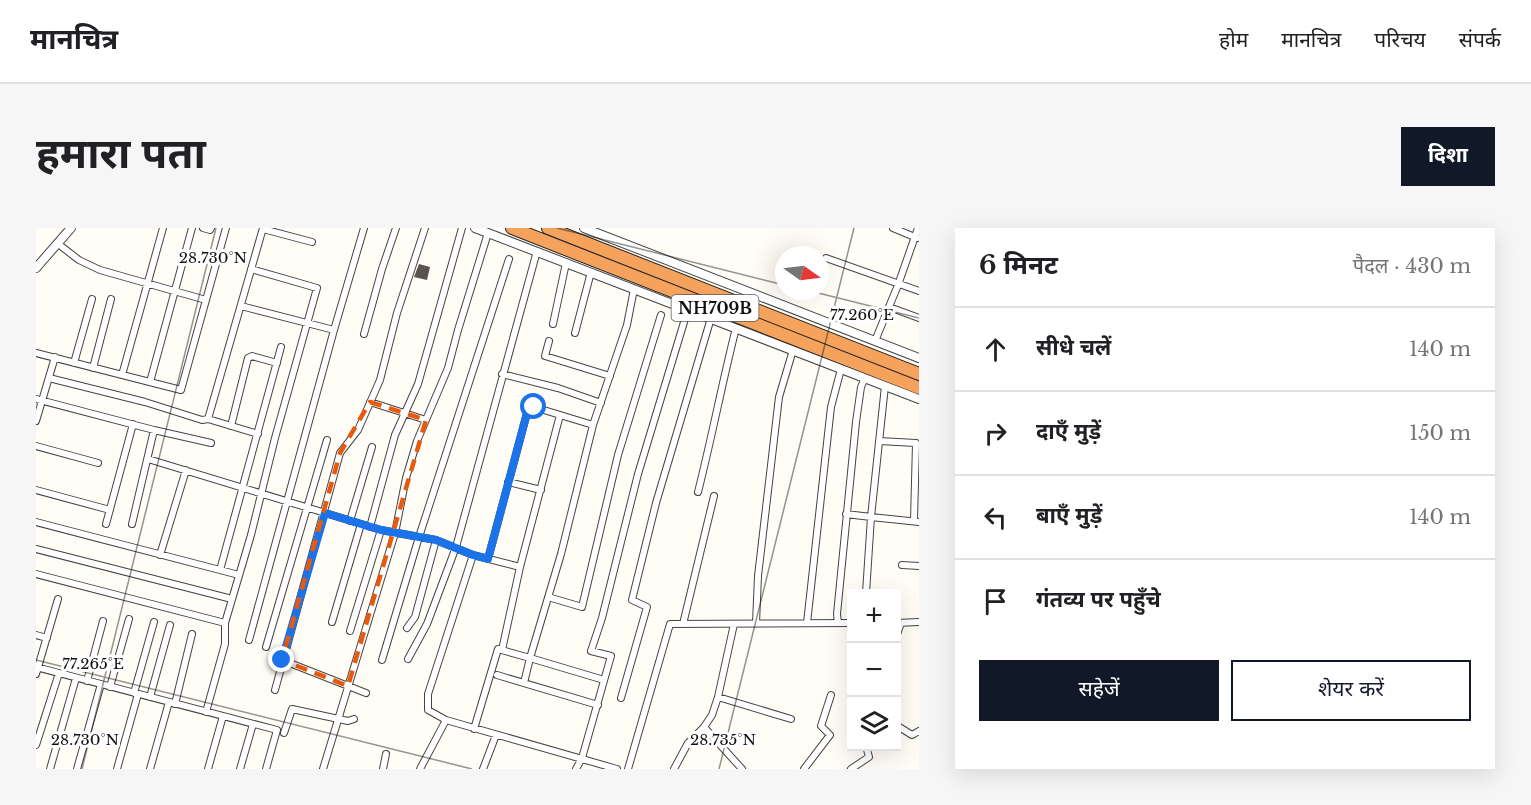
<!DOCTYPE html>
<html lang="hi">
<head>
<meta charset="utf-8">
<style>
  :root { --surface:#fff; --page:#f6f6f6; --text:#202124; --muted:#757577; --line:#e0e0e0; --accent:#111827 }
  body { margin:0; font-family:"Libre Baskerville","Noto Sans Devanagari",serif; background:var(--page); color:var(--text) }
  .controls { position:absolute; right:18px; bottom:18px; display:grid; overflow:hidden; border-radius:0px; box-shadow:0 6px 24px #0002 }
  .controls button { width:54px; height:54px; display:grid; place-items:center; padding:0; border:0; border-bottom:2px solid var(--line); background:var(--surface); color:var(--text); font:30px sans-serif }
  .compass { position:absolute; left:739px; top:18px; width:54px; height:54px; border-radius:50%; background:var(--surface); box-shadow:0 6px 24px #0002; rotate:104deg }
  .stop { position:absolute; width:18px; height:18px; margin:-14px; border:4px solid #1a73e8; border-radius:50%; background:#fff }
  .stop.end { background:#1a73e8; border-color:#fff; box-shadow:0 2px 6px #0008 }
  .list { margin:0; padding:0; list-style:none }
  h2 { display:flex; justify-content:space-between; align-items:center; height:78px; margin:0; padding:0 24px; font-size:26px }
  h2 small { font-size:20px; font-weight:400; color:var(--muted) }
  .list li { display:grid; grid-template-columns:39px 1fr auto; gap:18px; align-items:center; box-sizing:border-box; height:84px; padding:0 24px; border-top:2px solid var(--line) }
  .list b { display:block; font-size:22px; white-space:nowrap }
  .list em { font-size:20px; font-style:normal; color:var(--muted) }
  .actions { display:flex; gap:12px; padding:18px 24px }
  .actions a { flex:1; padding:14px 0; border:2px solid var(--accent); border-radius:0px; text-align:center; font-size:21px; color:var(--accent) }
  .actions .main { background:var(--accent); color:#fff }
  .icon { flex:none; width:33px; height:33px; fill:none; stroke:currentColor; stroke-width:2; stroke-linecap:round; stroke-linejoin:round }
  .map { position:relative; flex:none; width:883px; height:541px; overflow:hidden; border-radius:0px }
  header { display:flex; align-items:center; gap:36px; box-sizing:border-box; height:84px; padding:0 30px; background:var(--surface); border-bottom:2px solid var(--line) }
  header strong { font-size:28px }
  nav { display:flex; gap:33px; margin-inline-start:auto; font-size:21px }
  .intro { display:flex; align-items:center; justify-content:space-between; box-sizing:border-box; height:144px; padding:0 36px }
  h1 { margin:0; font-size:42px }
  .button { padding:15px 27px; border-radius:0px; background:var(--accent); color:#fff; font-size:21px; font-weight:700 }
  main { display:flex; gap:36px; padding:0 36px }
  aside { flex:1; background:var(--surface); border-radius:0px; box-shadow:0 6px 24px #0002 }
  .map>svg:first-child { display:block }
</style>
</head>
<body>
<header>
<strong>मानचित्र</strong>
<nav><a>होम</a><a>मानचित्र</a><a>परिचय</a><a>संपर्क</a></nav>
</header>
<div class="intro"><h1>हमारा पता</h1><a class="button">दिशा</a></div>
<main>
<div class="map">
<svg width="883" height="541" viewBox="0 0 883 541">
  <rect width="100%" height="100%" fill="#fffdf5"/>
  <path fill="#5a524d" d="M 383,36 L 394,39 L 391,52 L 378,49 Z"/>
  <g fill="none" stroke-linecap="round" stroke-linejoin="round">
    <g stroke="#444" stroke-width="8">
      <path id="minor" d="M 167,0 L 174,2 L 175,0
        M 857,0 L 881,10
        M 227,1 L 276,14
        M 21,15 L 43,32 L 64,42 L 170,72
        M 790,30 L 883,63
        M 205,78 L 298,102
        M 853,79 L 883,90
        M 517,96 L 530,35
        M 539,105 L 555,44
        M 328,106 L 346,41 L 360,0
        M 513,113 L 509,128 L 574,148
        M 839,113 L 862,57 L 882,0
        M 0,125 L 145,162 L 190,0
        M 38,135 L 56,71
        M 57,140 L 75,71
        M 466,146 L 522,160 L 565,175
        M 86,147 L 127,0
        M 13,150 L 109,174 L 166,192 L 172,191 L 227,0
        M 114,154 L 156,0
        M 0,171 L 118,202 L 96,296
        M 334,174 L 390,192
        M 172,191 L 222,206
        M 0,193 L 19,129
        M 195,198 L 212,130 L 216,128 L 241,135
        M 118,202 L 175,215
        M 843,213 L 880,215 L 878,293
        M 0,218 L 62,235
        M 112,231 L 345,302 L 400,312 L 437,327 L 484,339
        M 472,254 L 505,262
        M 0,262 L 74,282
        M 662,264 C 676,209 686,155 700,100
        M 810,286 L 835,289 L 849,158
        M 314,293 L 336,219
        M 0,294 L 203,347
        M 70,296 L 97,196
        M 334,299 L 359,207 L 382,156 L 426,0
        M 0,321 L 196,371
        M 124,327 L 150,242
        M 437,327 L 392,466 L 392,482 L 410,492 L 581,541
        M 452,331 L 491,185 L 498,179 L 557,197
        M 866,337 L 883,338
        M 184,342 L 245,119
        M 0,346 L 189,395
        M 830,365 L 835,289 L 883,294
        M 512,369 L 546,379 L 582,227 L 625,87
        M 296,394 L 325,296
        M 720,395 L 722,348 L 743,169 L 757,122
        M 771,395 L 795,179 L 805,141
        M 802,395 L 801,386 L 820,194 L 825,159 L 829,150
        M 860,395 L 883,394
        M 647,396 L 678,268
        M 371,400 L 379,389 L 400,312
        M 314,403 L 345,302
        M 0,407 L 11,410
        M 860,409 L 865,395
        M 213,412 L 298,102 L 328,0
        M 230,419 L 291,212
        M 466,422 L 484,339 L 524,187
        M 372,431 L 391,396 L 420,319 L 501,23
        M 246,432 L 330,465
        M 346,432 L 383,309 L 473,31
        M 0,439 L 241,502 L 230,541
        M 0,446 L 22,371
        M 461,447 L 562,477
        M 51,453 L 67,393
        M 488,455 L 494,430 L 568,452
        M 74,459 L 93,391
        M 239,462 L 304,225 L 322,202 L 344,152 L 361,85 L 389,0
        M 98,465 L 118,394
        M 114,469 L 134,397
        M 682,469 L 755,491
        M 585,470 L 611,379 L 596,372 L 620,275 L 675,90
        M 139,476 L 156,406
        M 170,484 L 189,416 L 189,395 L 215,307 L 239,210 L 281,60 L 215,41
        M 860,497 L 876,507 L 883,503
        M 668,499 L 706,541
        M 438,501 L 462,421 L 494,430 L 525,326 L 557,197 L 591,97 L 598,61
        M 248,505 L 256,481 L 312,493 L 318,491
        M 0,517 L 23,445
        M 14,541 L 40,450
        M 41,541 L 65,456
        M 81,541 L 102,466
        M 114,541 L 133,474
        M 172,541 L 187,488
        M 204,541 L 217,496
        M 287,541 L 359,305 L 370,250 L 381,213 L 412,140 L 422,102 L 452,5
        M 347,541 L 350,526
        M 384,541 L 410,492
        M 447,541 L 460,507
        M 540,541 L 546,530 L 575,428 L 555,423 L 566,390 L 602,246 L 652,81
        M 592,541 L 634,396 L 816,395
        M 638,541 L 652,515 L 668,499 L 676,487 L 682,469 L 698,396
        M 768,541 L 794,507 L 785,498 L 795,467
        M 815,541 L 833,529 L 830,518"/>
    </g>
    <g stroke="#444" stroke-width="10">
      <path id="tertiary" d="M 439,0 L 883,171
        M 548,0 L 883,130
        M 0,40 L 35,0"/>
    </g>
    <g stroke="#222" stroke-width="14">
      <path id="motorway" d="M 476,0 L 883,160
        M 512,0 L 883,146"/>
    </g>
    <use href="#minor" stroke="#fff" stroke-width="6"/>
    <use href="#tertiary" stroke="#fff" stroke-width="8"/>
    <use href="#motorway" stroke="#f5a25d" stroke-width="12"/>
  </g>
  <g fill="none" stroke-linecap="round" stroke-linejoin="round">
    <path stroke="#1a73e8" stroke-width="8" d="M 246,432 L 289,285 L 345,302 L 400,312 L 437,327 L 452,331 L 491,185 L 498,179"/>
  </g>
  <path fill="none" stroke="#e8590c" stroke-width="4.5" stroke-dasharray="12 8" stroke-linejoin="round" d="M 334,174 L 390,192 L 312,458 L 246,432 L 304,225 Z"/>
  <path fill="none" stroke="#111" stroke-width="1.5" stroke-opacity="0.45" d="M 521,0 L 748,57M 774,63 L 883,90M 0,432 L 436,541M 46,541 L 180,0M 683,541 L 818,0"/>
  <g text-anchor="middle" stroke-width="6" stroke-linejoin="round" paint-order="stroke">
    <rect fill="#fff" stroke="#585858" stroke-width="1.5" x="635.5" y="67" width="87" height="26" rx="4.5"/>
    <g font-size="16" font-weight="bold" fill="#111">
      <text x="679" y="86">NH709B</text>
    </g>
  </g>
  <g font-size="15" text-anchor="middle" fill="#111" stroke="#fff" stroke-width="6" stroke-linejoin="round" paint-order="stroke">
    <text x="177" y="35">28.730°N</text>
    <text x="826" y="92">77.260°E</text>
    <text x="57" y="441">77.265°E</text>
    <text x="49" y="517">28.730°N</text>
    <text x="687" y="517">28.735°N</text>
  </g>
</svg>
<div class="controls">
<button>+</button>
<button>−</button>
<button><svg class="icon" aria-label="layers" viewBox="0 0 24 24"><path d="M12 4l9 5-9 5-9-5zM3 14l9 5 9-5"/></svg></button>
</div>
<svg class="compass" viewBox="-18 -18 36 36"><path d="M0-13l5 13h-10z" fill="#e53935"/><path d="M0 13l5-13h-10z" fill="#757577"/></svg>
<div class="stop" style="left:498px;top:179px"></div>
<div class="stop end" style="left:246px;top:432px"></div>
</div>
<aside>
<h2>6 मिनट<small>पैदल · 430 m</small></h2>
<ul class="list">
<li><svg class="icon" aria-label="ahead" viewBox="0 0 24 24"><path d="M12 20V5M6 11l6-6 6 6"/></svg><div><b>सीधे चलें</b></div><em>140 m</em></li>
<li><svg class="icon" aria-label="right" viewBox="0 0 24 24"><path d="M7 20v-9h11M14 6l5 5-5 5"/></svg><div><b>दाएँ मुड़ें</b></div><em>150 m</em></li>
<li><svg class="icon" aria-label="left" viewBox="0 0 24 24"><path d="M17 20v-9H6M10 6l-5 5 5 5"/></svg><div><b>बाएँ मुड़ें</b></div><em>140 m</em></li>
<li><svg class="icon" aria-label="arrive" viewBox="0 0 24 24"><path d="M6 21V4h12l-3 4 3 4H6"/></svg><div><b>गंतव्य पर पहुँचे</b></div></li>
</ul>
<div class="actions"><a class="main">सहेजें</a><a>शेयर करें</a></div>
</aside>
</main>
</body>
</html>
